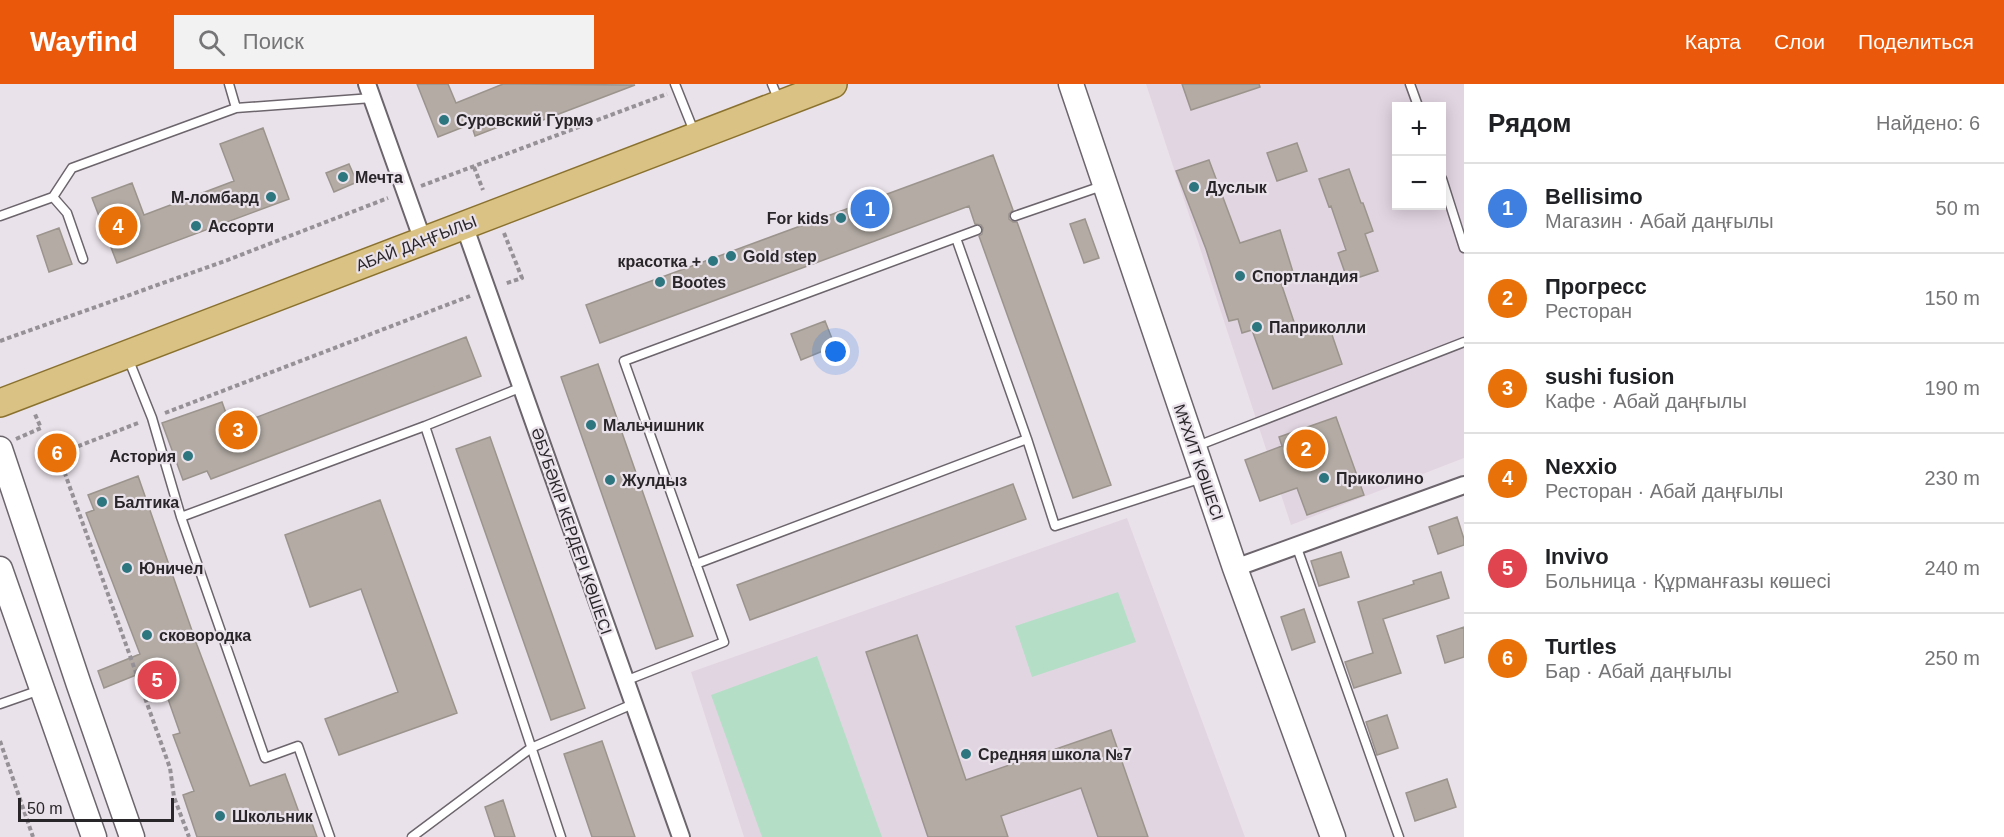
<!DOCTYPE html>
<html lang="ru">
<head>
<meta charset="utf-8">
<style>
  :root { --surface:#fff; --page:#f2f2f2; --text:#202124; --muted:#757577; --line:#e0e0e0; --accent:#ea580c }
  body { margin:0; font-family:Helvetica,sans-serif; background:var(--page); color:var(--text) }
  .controls { position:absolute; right:18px; top:18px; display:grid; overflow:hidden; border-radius:0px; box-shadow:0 3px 15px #0003 }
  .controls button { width:54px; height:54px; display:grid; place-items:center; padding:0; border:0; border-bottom:2px solid var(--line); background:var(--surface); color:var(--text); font:30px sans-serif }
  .scale { position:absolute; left:18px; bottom:15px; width:156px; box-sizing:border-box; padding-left:6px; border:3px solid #292629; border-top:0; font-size:16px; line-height:21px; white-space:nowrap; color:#292629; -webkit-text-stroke:4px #eae2ea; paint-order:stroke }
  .you { position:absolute; left:836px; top:268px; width:21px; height:21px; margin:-15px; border:4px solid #fff; border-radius:50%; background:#1a73e8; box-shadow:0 0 0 9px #1a73e833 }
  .badge { display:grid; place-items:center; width:39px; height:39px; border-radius:50%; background:var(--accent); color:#fff; font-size:20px; font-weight:700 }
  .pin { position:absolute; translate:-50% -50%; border:3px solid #fff; box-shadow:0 2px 6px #0006 }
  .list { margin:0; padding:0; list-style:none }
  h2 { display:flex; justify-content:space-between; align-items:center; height:78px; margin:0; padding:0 24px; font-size:26px }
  h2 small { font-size:20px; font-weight:400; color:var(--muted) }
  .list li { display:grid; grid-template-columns:39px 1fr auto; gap:18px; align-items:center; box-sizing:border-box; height:90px; padding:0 24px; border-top:2px solid var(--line) }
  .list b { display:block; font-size:22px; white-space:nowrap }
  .list p { margin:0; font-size:20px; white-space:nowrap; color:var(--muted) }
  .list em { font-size:20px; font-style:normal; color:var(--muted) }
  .icon { flex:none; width:33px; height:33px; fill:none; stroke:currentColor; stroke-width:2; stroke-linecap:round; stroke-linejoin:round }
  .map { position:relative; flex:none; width:1464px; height:753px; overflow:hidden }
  header { display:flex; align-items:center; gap:36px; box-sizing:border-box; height:84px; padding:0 30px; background:var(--accent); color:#fff }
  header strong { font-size:28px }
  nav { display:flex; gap:33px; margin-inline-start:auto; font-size:21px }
  .search { width:420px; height:54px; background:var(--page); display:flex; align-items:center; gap:15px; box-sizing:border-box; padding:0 21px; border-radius:0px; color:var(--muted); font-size:22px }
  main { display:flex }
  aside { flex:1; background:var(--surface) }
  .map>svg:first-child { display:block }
</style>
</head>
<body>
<header>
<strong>Wayfind</strong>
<div class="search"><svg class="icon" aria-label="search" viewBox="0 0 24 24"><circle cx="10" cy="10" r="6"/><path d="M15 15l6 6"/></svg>Поиск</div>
<nav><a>Карта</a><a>Слои</a><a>Поделиться</a></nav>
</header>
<main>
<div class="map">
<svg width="1464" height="753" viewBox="0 0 1464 753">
  <rect width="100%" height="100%" fill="#eae2ea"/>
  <path fill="#e2d5e2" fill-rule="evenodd" d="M 1146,0 L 1464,0 L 1464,374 L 1291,441 ZM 1396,22 L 1442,22 L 1442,122 L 1396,122 Z
    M 1127,434 L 1245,753 L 744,753 L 691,588 Z"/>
  <path fill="#b4dfc6" d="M 1118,508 L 1136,558 L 1032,593 L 1015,542 Z
    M 817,572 L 882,753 L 762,753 L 711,611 Z"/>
  <path fill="#b3aba4" stroke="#9b948d" stroke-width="1.5" d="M 417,0 L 448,0 L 456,19 L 503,0 L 635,1 L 530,41 L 527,32 L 475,52 L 471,40 L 438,53 Z
    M 1182,0 L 1259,0 L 1260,3 L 1191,26 Z
    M 263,44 L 289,115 L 117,179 L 92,114 L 132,99 L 144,131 L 234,97 L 220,60 Z
    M 1297,59 L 1307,87 L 1277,97 L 1267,69 Z
    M 993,71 L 1013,126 L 1009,130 L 1009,135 L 1013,138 L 1017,138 L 1111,401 L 1073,414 L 979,152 L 982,150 L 983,144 L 981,141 L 975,140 L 969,122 L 600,259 L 586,221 Z
    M 1209,76 L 1240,159 L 1280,146 L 1293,188 L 1279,193 L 1299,253 L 1329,242 L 1342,280 L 1273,305 L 1252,246 L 1242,249 L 1238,235 L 1229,237 L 1206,165 L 1176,87 Z
    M 349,80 L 357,98 L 334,108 L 326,89 Z
    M 1349,85 L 1361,119 L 1363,119 L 1373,147 L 1365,150 L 1378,187 L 1348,197 L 1338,169 L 1346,166 L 1331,122 L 1329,123 L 1319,95 Z
    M 1085,135 L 1099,174 L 1084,179 L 1070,140 Z
    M 59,144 L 72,180 L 49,188 L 37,152 Z
    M 825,237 L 835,262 L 801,276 L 791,250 Z
    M 466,253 L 481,292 L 211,395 L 207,387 L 183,396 L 162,339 L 222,318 L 231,343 Z
    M 598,280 L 693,552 L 656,565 L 561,293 Z
    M 1336,333 L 1364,411 L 1307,431 L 1297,404 L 1260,417 L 1245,376 L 1282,362 L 1279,353 Z
    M 490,353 L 585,624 L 551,636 L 456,365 Z
    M 138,392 L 197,561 L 250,702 L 285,690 L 301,734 L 309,731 L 317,753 L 197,753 L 183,711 L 194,707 L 173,651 L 180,649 L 167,612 L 157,616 L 146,587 L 104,604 L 98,587 L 140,570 L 86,429 L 94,426 L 88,411 Z
    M 1013,400 L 1026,435 L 750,536 L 737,501 Z
    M 380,416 L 457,629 L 339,671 L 325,635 L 398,608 L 361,505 L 310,523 L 285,451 Z
    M 1457,433 L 1464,455 L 1464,461 L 1438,470 L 1429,443 Z
    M 1341,468 L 1349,493 L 1319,502 L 1311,477 Z
    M 1441,488 L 1449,514 L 1383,535 L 1401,589 L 1354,604 L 1345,578 L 1373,569 L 1358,518 L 1414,500 L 1413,497 Z
    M 1304,525 L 1315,558 L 1292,566 L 1281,533 Z
    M 1464,543 L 1464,573 L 1445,579 L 1437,552 Z
    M 917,551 L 966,696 L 1111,646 L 1148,753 L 1098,753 L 1081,704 L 1001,732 L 1008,753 L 928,753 L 866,568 Z
    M 1387,631 L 1398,664 L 1377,671 L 1366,638 Z
    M 602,657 L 635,753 L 592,753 L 564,670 Z
    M 1447,695 L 1456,723 L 1415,737 L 1406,709 Z
    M 503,716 L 515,753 L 495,753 L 485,723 Z"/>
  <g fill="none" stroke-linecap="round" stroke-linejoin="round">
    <g stroke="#6c656c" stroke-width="11">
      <path id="lane" d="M 229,0 L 236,24
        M 675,0 L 695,50
        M 772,0 L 779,17
        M 1410,0 L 1418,22
        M 1442,95 L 1464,164
        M 53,113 L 67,129 L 83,175
        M 0,132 L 53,113 L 72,84 L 236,24 L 372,14
        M 1015,132 L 1102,102
        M 956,154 L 1027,355
        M 128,274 L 152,334 L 181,433 L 265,674 L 298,662 L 330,753
        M 425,342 L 561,753
        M 1197,362 L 1464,258
        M 181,433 L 425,342 L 522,303
        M 1296,461 L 1399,753
        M 696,480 L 1027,355 L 1055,442 L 1202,394
        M 625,597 L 724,558 L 624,277 L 977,146
        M 0,620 L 40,606
        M 412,753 L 531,664 L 633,620"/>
    </g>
    <g stroke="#6c656c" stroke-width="20">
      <path id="street" d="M 367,0 L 423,157
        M 464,141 L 681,753
        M 1235,484 L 1464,401"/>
    </g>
    <g stroke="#6c656c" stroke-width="27">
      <path id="secondary" d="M 1071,0 L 1235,484 L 1333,753
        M 0,365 L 79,601 L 132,753
        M 0,485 L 94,753"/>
    </g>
    <g stroke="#8a712e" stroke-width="30">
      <path id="primary" d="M 0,319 L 833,0"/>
    </g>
    <path stroke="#969196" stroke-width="4" stroke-dasharray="4.5 3" stroke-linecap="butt" d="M 474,83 L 483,106
      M 421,102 L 667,10
      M 504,149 L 522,194 L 504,200
      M 0,257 L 225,177 L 388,114
      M 165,329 L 470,212
      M 138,339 L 58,370 L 170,684 L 174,713 L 189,753
      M 16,355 L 41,344 L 34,328
      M 0,657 L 33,753"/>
    <use href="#lane" stroke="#fff" stroke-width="8"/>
    <use href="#street" stroke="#fff" stroke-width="16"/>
    <use href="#secondary" stroke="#fff" stroke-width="24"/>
    <use href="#primary" stroke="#d9c283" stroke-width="27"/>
  </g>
  <g fill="#2d767f" stroke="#eae2ea" stroke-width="2">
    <circle cx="444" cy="36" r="6"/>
    <circle cx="343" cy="93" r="6"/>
    <circle cx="1194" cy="103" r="6"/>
    <circle cx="271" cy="113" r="6"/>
    <circle cx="841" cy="134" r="6"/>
    <circle cx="196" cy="142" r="6"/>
    <circle cx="731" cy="172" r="6"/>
    <circle cx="713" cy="177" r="6"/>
    <circle cx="1240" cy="192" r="6"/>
    <circle cx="660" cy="198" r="6"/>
    <circle cx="1257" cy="243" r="6"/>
    <circle cx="591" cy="341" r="6"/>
    <circle cx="188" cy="372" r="6"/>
    <circle cx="1324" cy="394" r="6"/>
    <circle cx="610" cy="396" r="6"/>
    <circle cx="102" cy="418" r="6"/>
    <circle cx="127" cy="484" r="6"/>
    <circle cx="147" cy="551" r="6"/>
    <circle cx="966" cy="670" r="6"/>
    <circle cx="220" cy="732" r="6"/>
  </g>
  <g text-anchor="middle" stroke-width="4.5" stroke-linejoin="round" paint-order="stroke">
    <g font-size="16" font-weight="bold" fill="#292629" stroke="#eae2ea" text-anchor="start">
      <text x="456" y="42">Суровский Гурмэ</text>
      <text x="355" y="99">Мечта</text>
      <text x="1206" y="109">Дуслык</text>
      <text x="259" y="119" text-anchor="end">М-ломбард</text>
      <text x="829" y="140" text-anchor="end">For kids</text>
      <text x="208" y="148">Ассорти</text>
      <text x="743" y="178">Gold step</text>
      <text x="701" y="183" text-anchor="end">красотка +</text>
      <text x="1252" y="198">Спортландия</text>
      <text x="672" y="204">Bootes</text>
      <text x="1269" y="249">Паприколли</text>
      <text x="603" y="347">Мальчишник</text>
      <text x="176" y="378" text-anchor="end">Астория</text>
      <text x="1336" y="400">Приколино</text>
      <text x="622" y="402">Жулдыз</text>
      <text x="114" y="424">Балтика</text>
      <text x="139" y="490">Юничел</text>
      <text x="159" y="557">сковородка</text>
      <text x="978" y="676">Средняя школа №7</text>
      <text x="232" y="738">Школьник</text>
    </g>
    <g font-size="16" fill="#292629" stroke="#eae2ea">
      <text transform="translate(416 159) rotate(-21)" y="6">АБАЙ ДАҢҒЫЛЫ</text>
      <text transform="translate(1199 378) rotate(71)" y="6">МҰХИТ КӨШЕСІ</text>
      <text transform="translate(572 447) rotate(71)" y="6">ӘБУБӘКІР КЕРДЕРІ КӨШЕСІ</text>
    </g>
  </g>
</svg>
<div class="controls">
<button>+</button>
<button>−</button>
</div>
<div class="scale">50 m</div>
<div class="you"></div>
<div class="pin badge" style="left:870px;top:125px;background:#3f7fe0">1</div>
<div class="pin badge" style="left:1306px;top:365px;background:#e8710a">2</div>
<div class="pin badge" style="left:238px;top:346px;background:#e8710a">3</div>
<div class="pin badge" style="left:118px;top:142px;background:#e8710a">4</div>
<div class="pin badge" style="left:157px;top:596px;background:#e0444e">5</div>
<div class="pin badge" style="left:57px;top:369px;background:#e8710a">6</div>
</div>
<aside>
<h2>Рядом<small>Найдено: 6</small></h2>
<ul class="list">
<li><span class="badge" style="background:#3f7fe0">1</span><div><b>Bellisimo</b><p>Магазин · Абай даңғылы</p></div><em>50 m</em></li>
<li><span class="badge" style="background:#e8710a">2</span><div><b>Прогресс</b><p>Ресторан</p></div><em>150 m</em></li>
<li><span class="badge" style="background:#e8710a">3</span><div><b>sushi fusion</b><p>Кафе · Абай даңғылы</p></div><em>190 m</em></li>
<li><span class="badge" style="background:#e8710a">4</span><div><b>Nexxio</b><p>Ресторан · Абай даңғылы</p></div><em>230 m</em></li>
<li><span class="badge" style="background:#e0444e">5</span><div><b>Invivo</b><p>Больница · Құрманғазы көшесі</p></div><em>240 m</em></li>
<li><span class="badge" style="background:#e8710a">6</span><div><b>Turtles</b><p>Бар · Абай даңғылы</p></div><em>250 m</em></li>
</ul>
</aside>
</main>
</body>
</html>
